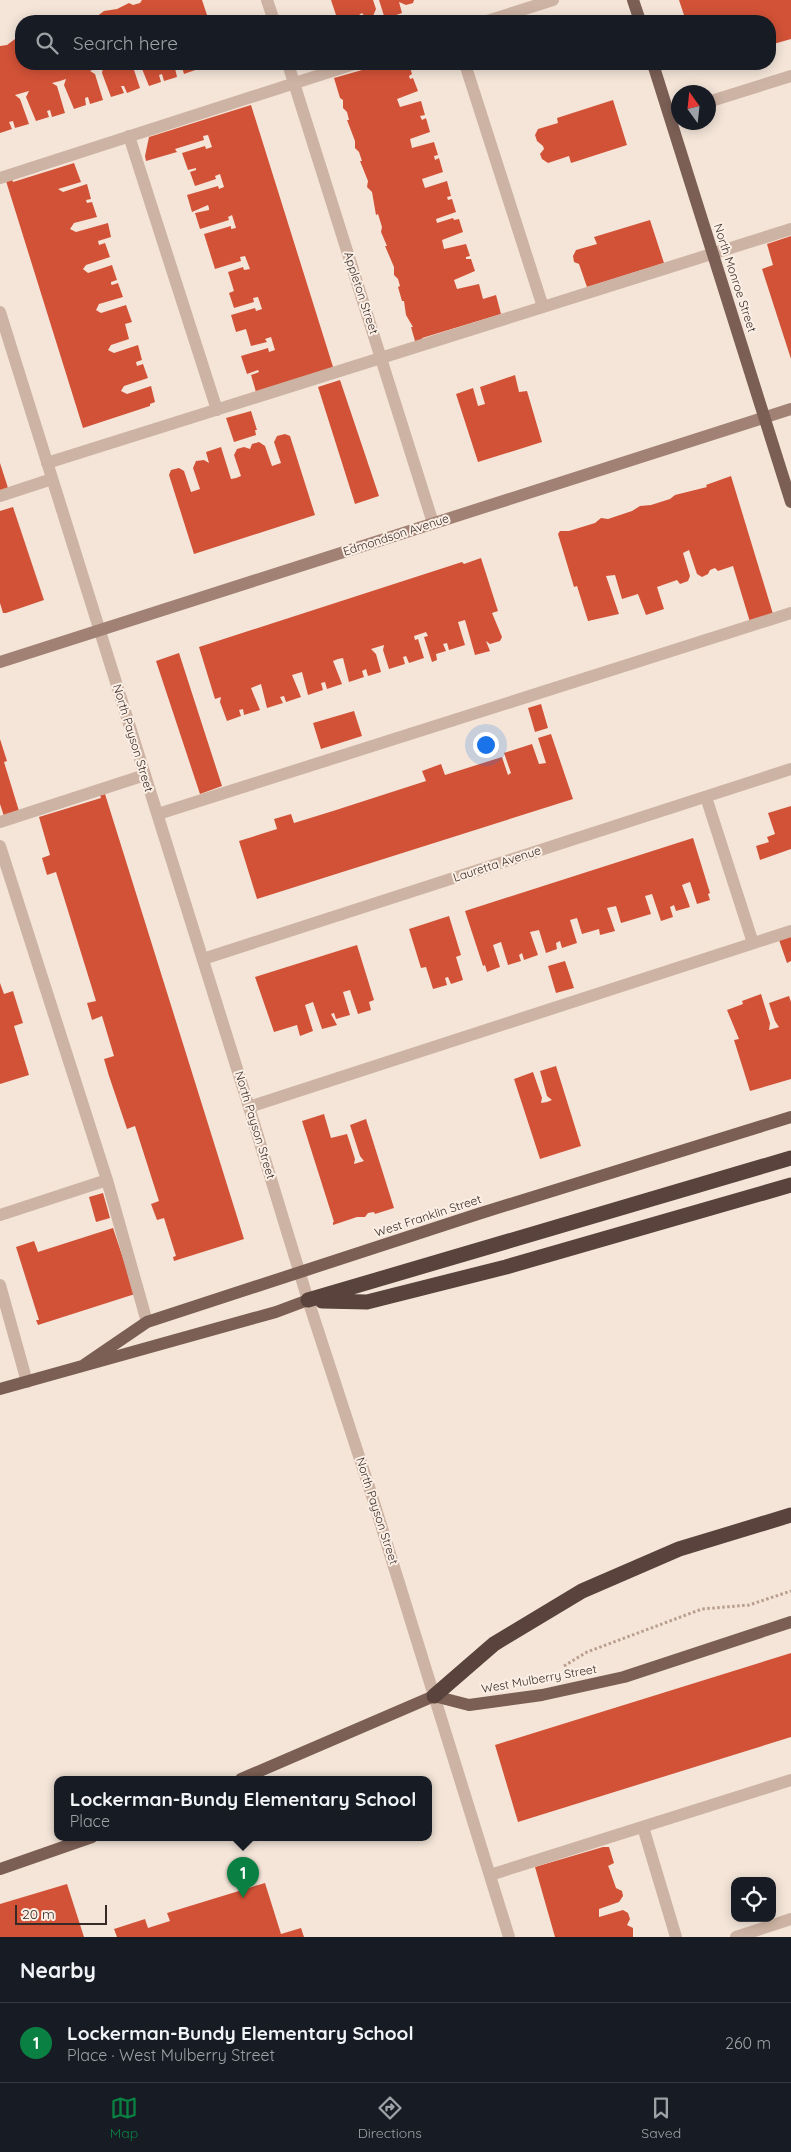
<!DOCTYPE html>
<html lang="en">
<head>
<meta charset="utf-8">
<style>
  :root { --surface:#171b24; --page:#242831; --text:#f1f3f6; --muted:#9ea1a6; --line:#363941; --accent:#0b8043 }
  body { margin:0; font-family:Quicksand,sans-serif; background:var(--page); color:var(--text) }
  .controls { position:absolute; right:15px; bottom:15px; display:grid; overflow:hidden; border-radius:10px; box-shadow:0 2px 12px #0003 }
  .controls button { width:45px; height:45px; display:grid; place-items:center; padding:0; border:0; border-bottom:1px solid var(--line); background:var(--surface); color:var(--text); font:25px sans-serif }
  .compass { position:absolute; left:671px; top:85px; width:45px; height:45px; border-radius:50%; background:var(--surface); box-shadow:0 2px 12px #0003; rotate:345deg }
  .scale { position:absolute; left:15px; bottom:12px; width:92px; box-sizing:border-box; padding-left:5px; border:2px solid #372a26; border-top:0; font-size:14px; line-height:18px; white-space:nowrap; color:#372a26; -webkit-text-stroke:4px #fbefe5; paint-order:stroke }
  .you { position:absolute; left:485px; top:744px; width:18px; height:18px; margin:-12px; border:4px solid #fff; border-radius:50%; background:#1a73e8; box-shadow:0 0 0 8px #1a73e833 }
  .badge { display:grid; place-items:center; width:32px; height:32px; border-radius:50%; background:var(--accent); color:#fff; font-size:16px; font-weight:700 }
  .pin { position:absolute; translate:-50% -41px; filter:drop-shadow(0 1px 2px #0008) }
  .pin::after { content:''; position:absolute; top:26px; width:18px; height:15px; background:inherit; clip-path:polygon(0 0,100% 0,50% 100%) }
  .popup { position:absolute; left:54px; top:1776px; width:378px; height:65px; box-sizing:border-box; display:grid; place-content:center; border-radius:10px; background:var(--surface); filter:drop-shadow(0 1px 4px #0005); font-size:16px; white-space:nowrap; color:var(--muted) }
  .popup b { font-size:19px; color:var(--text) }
  .popup::after { content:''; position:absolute; left:50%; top:100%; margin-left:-10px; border:10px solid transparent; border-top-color:var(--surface) }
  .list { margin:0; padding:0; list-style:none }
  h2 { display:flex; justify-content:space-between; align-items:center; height:65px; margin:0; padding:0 20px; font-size:21px }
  h2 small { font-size:16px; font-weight:400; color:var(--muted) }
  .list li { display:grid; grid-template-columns:32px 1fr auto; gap:15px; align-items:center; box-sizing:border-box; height:80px; padding:0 20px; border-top:1px solid var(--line) }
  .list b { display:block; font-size:19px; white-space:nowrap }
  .list p { margin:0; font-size:16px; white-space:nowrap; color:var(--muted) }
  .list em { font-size:16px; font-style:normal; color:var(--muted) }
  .icon { flex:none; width:28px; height:28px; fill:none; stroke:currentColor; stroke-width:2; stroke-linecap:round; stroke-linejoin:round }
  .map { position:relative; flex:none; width:791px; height:1937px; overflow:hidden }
  .search { position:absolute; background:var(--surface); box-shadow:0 2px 12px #0003; left:15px; right:15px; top:15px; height:55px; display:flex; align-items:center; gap:12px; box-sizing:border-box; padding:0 18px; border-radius:20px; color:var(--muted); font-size:19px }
  .sheet { height:145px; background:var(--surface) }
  nav { display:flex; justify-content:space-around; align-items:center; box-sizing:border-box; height:70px; border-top:1px solid var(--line); background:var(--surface); font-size:14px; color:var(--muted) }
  nav a { display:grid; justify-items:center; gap:2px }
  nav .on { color:var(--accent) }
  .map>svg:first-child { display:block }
</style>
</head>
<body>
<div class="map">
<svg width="791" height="1937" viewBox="0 0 791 1937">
  <rect width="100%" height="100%" fill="#f4e5d8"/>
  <path fill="#d25237" d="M 142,0 L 202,0 L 209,21 L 81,21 L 86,16 L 92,15 L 96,17 L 104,11 L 117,9 L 129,3 L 133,5 L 140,3 Z
    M 331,0 L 373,0 L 376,9 L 373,16 L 366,18 L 362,13 L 359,15 L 356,21 L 338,21 Z
    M 379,0 L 414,0 L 413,3 L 406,5 L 399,2 L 402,13 L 385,19 Z
    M 679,0 L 791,0 L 791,39 L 770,45 L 770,21 L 686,21 Z
    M 15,39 L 21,40 L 21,64 L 132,64 L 140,88 L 127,93 L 124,86 L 121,86 L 124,93 L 111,97 L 102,73 L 103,67 L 97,68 L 90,71 L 95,74 L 103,100 L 90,104 L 88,97 L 85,98 L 86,105 L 74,109 L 64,85 L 66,79 L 60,81 L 52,83 L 57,86 L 65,113 L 52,117 L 50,110 L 47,111 L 49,117 L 36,121 L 26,97 L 29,91 L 15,95 L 20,99 L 29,124 L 15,128 L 13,121 L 9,122 L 12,129 L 0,133 L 0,46 L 7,45 Z
    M 140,64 L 174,64 L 177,77 L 164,81 L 162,74 L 159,75 L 161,82 L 149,86 Z
    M 181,64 L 196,64 L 198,69 L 184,74 Z
    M 383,64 L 409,64 L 412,74 L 409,76 L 410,79 L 413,78 L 418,91 L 397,99 L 400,107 L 421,101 L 425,115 L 420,116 L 422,120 L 426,118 L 430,132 L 410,139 L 412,148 L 434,142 L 438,155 L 434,156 L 435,160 L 439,158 L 443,172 L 422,179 L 425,188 L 447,181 L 451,196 L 447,197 L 448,200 L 452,199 L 456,212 L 436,219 L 437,223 L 453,218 L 454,220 L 459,219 L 463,232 L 442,240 L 444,249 L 466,244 L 470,256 L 466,257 L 466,259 L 471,259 L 475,271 L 454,280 L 457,289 L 479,284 L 483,299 L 496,295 L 501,314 L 422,338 L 423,341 L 415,341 L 411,327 L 413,327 L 406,315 L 404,301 L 402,301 L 398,287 L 400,286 L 398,279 L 394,275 L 394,267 L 385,246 L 387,246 L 381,232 L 382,227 L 378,214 L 376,215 L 372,192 L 367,187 L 368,181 L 360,161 L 362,161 L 359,152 L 355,148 L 355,141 L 347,120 L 349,120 L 347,112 L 343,108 L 343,100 L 340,98 L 334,78 Z
    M 613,100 L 627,145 L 571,163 L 569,156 L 548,163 L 542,159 L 540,154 L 544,149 L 543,146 L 537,141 L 535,135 L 538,129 L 558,123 L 557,118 Z
    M 251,105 L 334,370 L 256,392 L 251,375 L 259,372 L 258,370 L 247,374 L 241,356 L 268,348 L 269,352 L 275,350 L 271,337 L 265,339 L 267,342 L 251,346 L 246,329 L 236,332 L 231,315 L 255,308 L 256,311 L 262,309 L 258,297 L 253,298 L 254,302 L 234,308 L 229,293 L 234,291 L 228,272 L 243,267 L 244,270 L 250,269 L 245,256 L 240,257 L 241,261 L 215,269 L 204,234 L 231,226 L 231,229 L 236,228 L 232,215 L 228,217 L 229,220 L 200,229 L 195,213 L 209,210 L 209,208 L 208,205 L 192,212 L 187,195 L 218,186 L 219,189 L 224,187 L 220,174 L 215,176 L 216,179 L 195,186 L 190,172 L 196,170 L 196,168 L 188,170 L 182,153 L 205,146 L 206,149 L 212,147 L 208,135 L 203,136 L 204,140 L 175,149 L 177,152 L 146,161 L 145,156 L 149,137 Z
    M 74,163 L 81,182 L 58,189 L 63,192 L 87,184 L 91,199 L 86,200 L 87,203 L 92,202 L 97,217 L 74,223 L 70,229 L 76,232 L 108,223 L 111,237 L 98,241 L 99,245 L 105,243 L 110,257 L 86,265 L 83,269 L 88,273 L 112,265 L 117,280 L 111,282 L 111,284 L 112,285 L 118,283 L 123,297 L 99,304 L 96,310 L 101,313 L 126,305 L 132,322 L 125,324 L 129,339 L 111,345 L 108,350 L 114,353 L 138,345 L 142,360 L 136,362 L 137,366 L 143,364 L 148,378 L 124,386 L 121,391 L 127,394 L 151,386 L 155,402 L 150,404 L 150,406 L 83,428 L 6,181 L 12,179 L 13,182 Z
    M 650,220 L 664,263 L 587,287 L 579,264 L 574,262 L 573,256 L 576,250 L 597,244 L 594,237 Z
    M 791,236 L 791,359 L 762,269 L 773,265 L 767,244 Z
    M 515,375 L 519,392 L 527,391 L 542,442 L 478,462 L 456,394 L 473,388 L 478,406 L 485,404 L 480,387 Z
    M 340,380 L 379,496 L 355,504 L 318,387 Z
    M 251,411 L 257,430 L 255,430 L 256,435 L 234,442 L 226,418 Z
    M 285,434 L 290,436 L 315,515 L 194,554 L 169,475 L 171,470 L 179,468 L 184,471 L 191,492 L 200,489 L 193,468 L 196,461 L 204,460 L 209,463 L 206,452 L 221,447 L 231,479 L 236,478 L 241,476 L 234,455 L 237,449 L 244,447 L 250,449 L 252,444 L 259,442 L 265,446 L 272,466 L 281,463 L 274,442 L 277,436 Z
    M 0,463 L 9,491 L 0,494 Z
    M 731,476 L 773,614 L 750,622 L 733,566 L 718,571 L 715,568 L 710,570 L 708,574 L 702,577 L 697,574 L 689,550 L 683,553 L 690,576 L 688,581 L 680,584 L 677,580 L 657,587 L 664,609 L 646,615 L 638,594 L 622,599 L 615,575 L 606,576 L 619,614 L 588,621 L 577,586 L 574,587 L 558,534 L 560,531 L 569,531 L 595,523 L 601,518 L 608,519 L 632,511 L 640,506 L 651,505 L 670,499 L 675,495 L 707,487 L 706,485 Z
    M 13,507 L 44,600 L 6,613 L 3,613 L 0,603 L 0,511 Z
    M 481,558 L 498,611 L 492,613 L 502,637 L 500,641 L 490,644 L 486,641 L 490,651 L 475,655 L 465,620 L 458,622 L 465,645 L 449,650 L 447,643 L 443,644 L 446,651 L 436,654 L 437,660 L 432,662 L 424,637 L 428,636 L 426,632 L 414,636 L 415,640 L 418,639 L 424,658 L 409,663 L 406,656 L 403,657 L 405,664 L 389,669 L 383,650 L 384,645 L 371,649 L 376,654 L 381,672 L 368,676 L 366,669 L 362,671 L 364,677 L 349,682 L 343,658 L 338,659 L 333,661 L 342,684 L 327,689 L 325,682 L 321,683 L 323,690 L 308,695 L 302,672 L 292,675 L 301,697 L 286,702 L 284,696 L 280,697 L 283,703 L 267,708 L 261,684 L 251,688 L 260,710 L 244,715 L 243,709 L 239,710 L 241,716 L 227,721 L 220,702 L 221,697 L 215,699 L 199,647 L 462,562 L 464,564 Z
    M 179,653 L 222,786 L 200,794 L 156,661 Z
    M 541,704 L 548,728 L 535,732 L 528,708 Z
    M 354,711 L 362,736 L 321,749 L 313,723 Z
    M 551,734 L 573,799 L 257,899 L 239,841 L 277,829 L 274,819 L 291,814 L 294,823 L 333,811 L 426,781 L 422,771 L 441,764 L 445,775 L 502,757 L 508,775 L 511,773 L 504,753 L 532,744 L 539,764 L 546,763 L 538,738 Z
    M 0,739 L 7,761 L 4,762 L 19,811 L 4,816 L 0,804 Z
    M 105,794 L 244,1239 L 174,1261 L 173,1257 L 176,1256 L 164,1218 L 157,1220 L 151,1204 L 159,1201 L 135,1126 L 127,1129 L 109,1076 L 104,1059 L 114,1056 L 102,1016 L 92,1020 L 87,1003 L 96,1001 L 56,872 L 47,875 L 42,858 L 50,855 L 39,817 L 101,798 L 100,795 Z
    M 791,806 L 791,849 L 760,860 L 756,846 L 769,842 L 767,837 L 775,834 L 768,813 Z
    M 693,838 L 710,893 L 708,894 L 710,900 L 697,904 L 690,882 L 687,883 L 682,885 L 690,907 L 676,911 L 674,905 L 670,907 L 673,917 L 661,921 L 652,894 L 645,896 L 651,914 L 621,923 L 616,906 L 607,908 L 615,931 L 600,935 L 599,929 L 582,934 L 577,918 L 570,920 L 577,943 L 562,948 L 560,941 L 556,943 L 557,949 L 546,953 L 539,930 L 530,932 L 538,955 L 524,960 L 522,953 L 519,955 L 521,961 L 508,965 L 501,942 L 493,945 L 500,967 L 487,972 L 485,965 L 483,966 L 465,911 Z
    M 449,916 L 461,955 L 456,957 L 463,980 L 451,984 L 448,977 L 445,978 L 447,985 L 433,989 L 426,967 L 421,968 L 409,929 Z
    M 791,936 L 791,961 L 787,963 L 779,940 Z
    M 357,945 L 374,1000 L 369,1002 L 371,1010 L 358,1014 L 350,990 L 343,992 L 350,1015 L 336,1019 L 334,1013 L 331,1014 L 337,1025 L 322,1029 L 313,1002 L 305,1005 L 313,1031 L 300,1036 L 297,1025 L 274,1032 L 255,977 Z
    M 565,961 L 574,988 L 556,993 L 548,966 Z
    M 0,983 L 4,994 L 13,991 L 23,1023 L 14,1026 L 29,1075 L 0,1084 Z
    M 761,994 L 770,1023 L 769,1030 L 779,1027 L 775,1021 L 769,1003 L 789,996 L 791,1002 L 791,1079 L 750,1091 L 734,1040 L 739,1039 L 727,1010 L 743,1004 L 742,1001 Z
    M 556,1066 L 581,1146 L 540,1159 L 514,1079 L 533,1072 L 542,1098 L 541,1103 L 547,1102 L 552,1100 L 547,1096 L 540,1071 Z
    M 324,1114 L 331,1138 L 347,1134 L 355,1159 L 354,1164 L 364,1161 L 360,1156 L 350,1125 L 366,1119 L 394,1208 L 375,1214 L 374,1212 L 368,1213 L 365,1217 L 357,1217 L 333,1225 L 333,1222 L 334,1222 L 302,1121 Z
    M 103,1193 L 110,1218 L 96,1222 L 89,1197 Z
    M 113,1228 L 135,1294 L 38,1325 L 36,1320 L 39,1320 L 16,1247 L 34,1241 L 38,1252 Z
    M 791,1653 L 791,1737 L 518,1822 L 495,1745 Z
    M 603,1847 L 609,1847 L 614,1863 L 608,1866 L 609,1868 L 616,1888 L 622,1891 L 623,1896 L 619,1902 L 599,1909 L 599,1917 L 623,1910 L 628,1913 L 630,1919 L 627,1925 L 633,1928 L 633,1937 L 555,1937 L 535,1867 Z
    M 265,1883 L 281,1934 L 301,1928 L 304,1937 L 117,1937 L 114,1929 L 145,1919 L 148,1928 L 170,1921 L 167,1913 Z
    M 67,1884 L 84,1937 L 0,1937 L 0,1904 Z"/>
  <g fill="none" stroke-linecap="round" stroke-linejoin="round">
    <path stroke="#b99d8d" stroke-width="3" stroke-dasharray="2.5 2.5" stroke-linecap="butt" d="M 564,1666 L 587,1652 L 702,1609 L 749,1605 L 791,1591"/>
    <path stroke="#cdb3a3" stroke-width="12" d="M 487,21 L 553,0
      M 465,64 L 543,307
      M 129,136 L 217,410
      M 0,178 L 354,64
      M 47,463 L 791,229
      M 0,496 L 52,479
      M 706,797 L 753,943
      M 158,814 L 791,613
      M 0,822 L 145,775
      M 0,846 L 107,1180 L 147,1322
      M 249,1107 L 791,931
      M 0,1215 L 107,1180
      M 643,1827 L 676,1937
      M 490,1875 L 791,1780
      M 736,1937 L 791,1919"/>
    <path stroke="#cdb3a3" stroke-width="12" d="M 267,0 L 274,21
      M 288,64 L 433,523
      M 708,102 L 791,76
      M 0,312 L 249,1107 L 308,1300 L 372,1496 L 509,1937
      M 203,959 L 791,769
      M 0,1285 L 27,1382"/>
    <path stroke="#a18174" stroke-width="12" d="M 0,662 L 791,409"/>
    <path stroke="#7b5f55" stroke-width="12" d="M 633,0 L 640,21
      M 653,64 L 791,502
      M 84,1365 L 147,1322 L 478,1214 L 791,1117
      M 0,1389 L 276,1312 L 308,1300
      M 241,1779 L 434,1696 L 469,1705 L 542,1695 L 624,1677 L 791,1622
      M 0,1869 L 92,1837"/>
    <path stroke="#59433c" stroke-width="15" d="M 308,1300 L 791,1158
      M 322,1301 L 367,1302 L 506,1267 L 791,1185
      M 434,1696 L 494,1644 L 582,1591 L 679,1549 L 791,1515"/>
  </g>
  <g text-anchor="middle" stroke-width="4" stroke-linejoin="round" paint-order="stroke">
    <g font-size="12" fill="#372a26" stroke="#fbefe5">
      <text transform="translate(735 278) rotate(72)" y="4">North Monroe Street</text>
      <text transform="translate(361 293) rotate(72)" y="4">Appleton Street</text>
      <text transform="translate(396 535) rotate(-18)" y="4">Edmondson Avenue</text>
      <text transform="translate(133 738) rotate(73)" y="4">North Payson Street</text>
      <text transform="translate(497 864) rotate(-18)" y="4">Lauretta Avenue</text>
      <text transform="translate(255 1125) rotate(73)" y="4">North Payson Street</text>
      <text transform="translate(428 1216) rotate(-18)" y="4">West Franklin Street</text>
      <text transform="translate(377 1511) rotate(72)" y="4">North Payson Street</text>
      <text transform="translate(539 1679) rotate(-10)" y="4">West Mulberry Street</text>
    </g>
  </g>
</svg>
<div class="controls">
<button><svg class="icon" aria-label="locate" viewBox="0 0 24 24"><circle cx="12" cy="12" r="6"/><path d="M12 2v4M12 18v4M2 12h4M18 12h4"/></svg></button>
</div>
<svg class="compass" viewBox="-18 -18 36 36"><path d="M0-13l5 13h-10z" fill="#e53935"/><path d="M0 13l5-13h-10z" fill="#9ea1a6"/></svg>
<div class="scale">20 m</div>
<div class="you"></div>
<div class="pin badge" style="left:243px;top:1898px">1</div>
<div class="popup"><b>Lockerman-Bundy Elementary School</b>Place</div>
<div class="search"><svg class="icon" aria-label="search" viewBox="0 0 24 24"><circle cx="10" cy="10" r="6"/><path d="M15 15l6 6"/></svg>Search here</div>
</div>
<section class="sheet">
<h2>Nearby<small></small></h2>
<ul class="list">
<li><span class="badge">1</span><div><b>Lockerman-Bundy Elementary School</b><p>Place · West Mulberry Street</p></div><em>260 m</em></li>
</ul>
</section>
<nav>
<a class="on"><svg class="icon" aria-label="map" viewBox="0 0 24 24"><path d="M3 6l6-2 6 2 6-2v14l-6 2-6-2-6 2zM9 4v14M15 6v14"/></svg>Map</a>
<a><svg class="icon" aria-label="directions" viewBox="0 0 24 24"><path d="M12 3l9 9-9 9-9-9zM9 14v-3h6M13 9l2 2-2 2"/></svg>Directions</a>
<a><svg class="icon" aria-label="saved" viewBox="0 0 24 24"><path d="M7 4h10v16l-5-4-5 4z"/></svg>Saved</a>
</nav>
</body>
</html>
